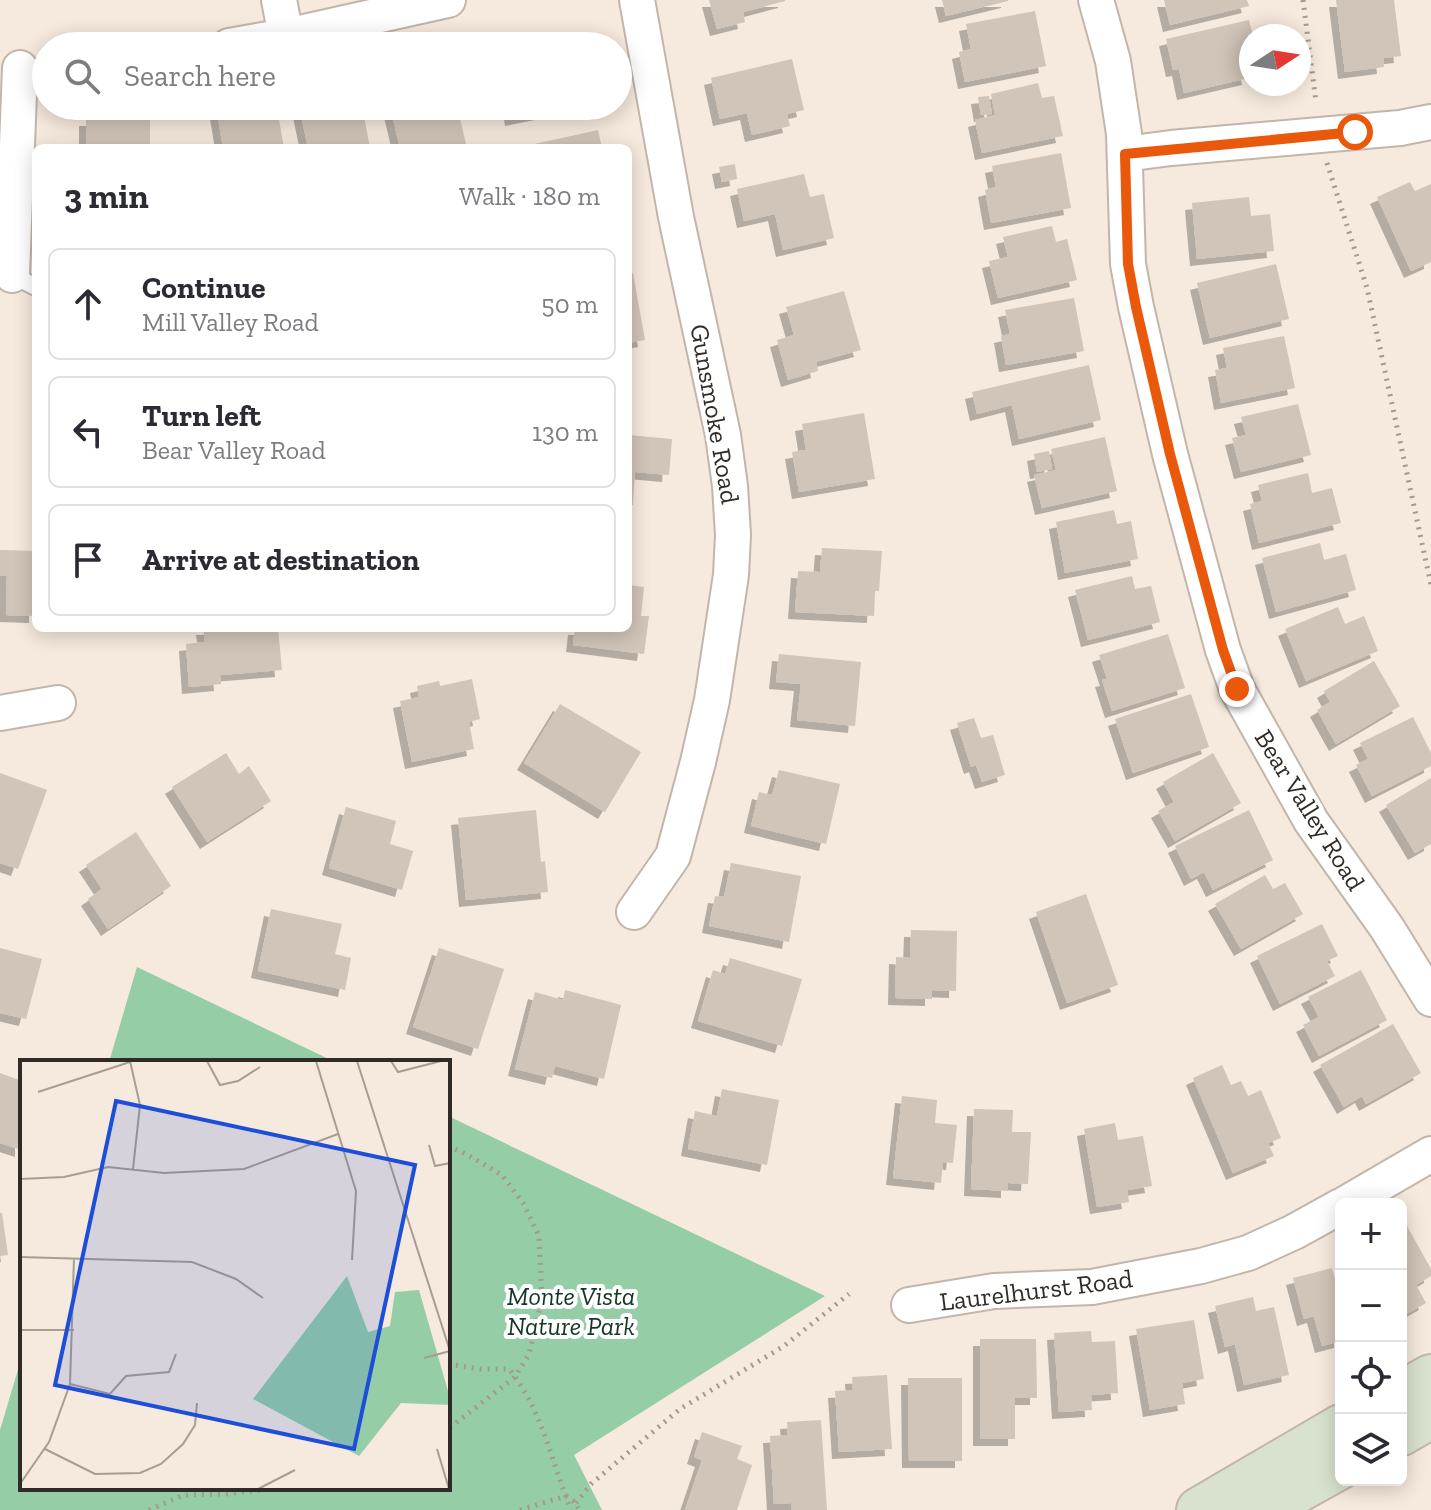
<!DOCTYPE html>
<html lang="en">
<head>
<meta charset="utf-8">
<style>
  :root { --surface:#fff; --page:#f2f2f3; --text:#2b2b33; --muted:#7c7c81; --line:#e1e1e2 }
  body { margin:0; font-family:"Zilla Slab",serif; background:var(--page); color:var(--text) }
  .controls { position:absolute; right:24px; bottom:24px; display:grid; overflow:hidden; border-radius:12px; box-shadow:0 4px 20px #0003 }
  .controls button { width:72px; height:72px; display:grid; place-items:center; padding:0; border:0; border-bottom:2px solid var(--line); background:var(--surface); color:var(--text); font:40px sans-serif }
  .compass { position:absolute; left:1239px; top:24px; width:72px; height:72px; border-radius:50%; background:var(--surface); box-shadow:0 4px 20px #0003; rotate:78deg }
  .stop { position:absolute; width:24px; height:24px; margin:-18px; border:6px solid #ea580c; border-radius:50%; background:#fff }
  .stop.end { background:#ea580c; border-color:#fff; box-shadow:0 2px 8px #0008 }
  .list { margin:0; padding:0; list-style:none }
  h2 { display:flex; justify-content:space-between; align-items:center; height:104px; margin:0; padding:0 32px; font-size:34px }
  h2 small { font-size:26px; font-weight:400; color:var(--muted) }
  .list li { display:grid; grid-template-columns:52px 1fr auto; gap:24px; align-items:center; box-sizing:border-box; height:112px; margin:0 16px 16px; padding:0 16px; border:2px solid var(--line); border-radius:12px }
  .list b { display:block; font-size:30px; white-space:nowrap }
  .list p { margin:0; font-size:26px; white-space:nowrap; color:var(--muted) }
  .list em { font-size:26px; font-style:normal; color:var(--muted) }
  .icon { flex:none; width:44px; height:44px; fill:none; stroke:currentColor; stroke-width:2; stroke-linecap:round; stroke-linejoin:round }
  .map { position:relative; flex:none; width:1431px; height:1510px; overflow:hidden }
  .search { position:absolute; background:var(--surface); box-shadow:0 4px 20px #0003; left:32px; top:32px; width:600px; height:88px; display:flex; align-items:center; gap:20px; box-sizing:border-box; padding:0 28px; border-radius:44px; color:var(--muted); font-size:30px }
  .panel { position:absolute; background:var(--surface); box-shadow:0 4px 20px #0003; left:32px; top:144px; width:600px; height:488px; border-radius:12px }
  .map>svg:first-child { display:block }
</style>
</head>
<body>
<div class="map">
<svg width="1431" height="1510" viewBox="0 0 1431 1510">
  <defs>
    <filter id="shadow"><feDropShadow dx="-7" dy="7" stdDeviation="0" flood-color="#0004"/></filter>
  </defs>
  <rect width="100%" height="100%" fill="#f6e9dd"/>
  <path fill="#95cda7" d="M 137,967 L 335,1062 L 109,1062 Z
    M 448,1116 L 825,1296 L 574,1455 L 602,1510 L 0,1510 L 0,1430 L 22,1356 L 22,1488 L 448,1488 Z"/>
  <path fill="#d1c4b8" filter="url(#shadow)" d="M 709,0 L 785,0 L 785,1 L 743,12 L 745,22 L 717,29 Z
    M 942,0 L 1008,0 L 1008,1 L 946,16 Z
    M 1164,0 L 1247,0 L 1249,6 L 1170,25 Z
    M 1336,0 L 1394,0 L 1401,56 L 1383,58 L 1384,67 L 1345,72 Z
    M 1035,11 L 1046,66 L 965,82 L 959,52 L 971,49 L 966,24 Z
    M 1249,20 L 1253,36 L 1251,36 L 1251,53 L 1244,55 L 1249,78 L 1184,93 L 1179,69 L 1173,70 L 1166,39 Z
    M 585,34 L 587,46 L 533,46 L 533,45 Z
    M 792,59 L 804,110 L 787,114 L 790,126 L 752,135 L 747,113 L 720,119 L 711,78 Z
    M 1038,83 L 1042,98 L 1054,96 L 1063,136 L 982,153 L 975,120 L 995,115 L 991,94 Z
    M 989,96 L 992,114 L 981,115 L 978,97 Z
    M 216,106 L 256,106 L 257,111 L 277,108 L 284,148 L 223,148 Z
    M 299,106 L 362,106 L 370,148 L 308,148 Z
    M 390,106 L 457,106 L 467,148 L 400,148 Z
    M 510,106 L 572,106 L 572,107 L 512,119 Z
    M 150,118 L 150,148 L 72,148 L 72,145 L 86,144 L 86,119 Z
    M 598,130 L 602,148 L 521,148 L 521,147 Z
    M 1061,153 L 1071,208 L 991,223 L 985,190 L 996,187 L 992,166 Z
    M 735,164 L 737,179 L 722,182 L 719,167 Z
    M 804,174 L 810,197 L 824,194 L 834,238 L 783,250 L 775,214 L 744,221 L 737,189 Z
    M 1410,182 L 1415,191 L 1431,184 L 1431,262 L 1411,271 L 1377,197 Z
    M 1249,197 L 1251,216 L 1270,214 L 1274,251 L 1197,259 L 1192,203 Z
    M 1052,226 L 1056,242 L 1067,239 L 1077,280 L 998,298 L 989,261 L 1008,257 L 1003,237 Z
    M 1276,264 L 1289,319 L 1210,338 L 1197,283 Z
    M 633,273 L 645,340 L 628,343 L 628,274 Z
    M 844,291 L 861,350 L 816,362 L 818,371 L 788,380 L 777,340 L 794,335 L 786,307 Z
    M 1074,298 L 1084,351 L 1006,365 L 1001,336 L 1010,334 L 1005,310 Z
    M 1284,336 L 1295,388 L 1221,403 L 1215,370 L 1227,368 L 1223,348 Z
    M 1089,365 L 1101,420 L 1019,439 L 1012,405 L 977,414 L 972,392 Z
    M 1298,404 L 1311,455 L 1241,472 L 1232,438 L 1246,435 L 1241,417 Z
    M 864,413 L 875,479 L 799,492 L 792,452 L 806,450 L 802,424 Z
    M 628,435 L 672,439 L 669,475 L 635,472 L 633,505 L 628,505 Z
    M 1105,437 L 1117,491 L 1042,508 L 1034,475 L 1056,470 L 1051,449 Z
    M 1049,451 L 1052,469 L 1037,472 L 1034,454 Z
    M 1308,473 L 1312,493 L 1332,488 L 1341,523 L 1259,543 L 1250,504 L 1262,501 L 1258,485 Z
    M 1114,510 L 1117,524 L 1131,521 L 1138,559 L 1065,573 L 1056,522 Z
    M 1320,543 L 1324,560 L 1346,554 L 1356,590 L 1276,612 L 1262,558 Z
    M 822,548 L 882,551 L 879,591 L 875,591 L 874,616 L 795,612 L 798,571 L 820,572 Z
    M 0,550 L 36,551 L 36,616 L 6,615 L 7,576 L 0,576 Z
    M 1132,576 L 1135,589 L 1151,586 L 1160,622 L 1088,640 L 1075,590 Z
    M 628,585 L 644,587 L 641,616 L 649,616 L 644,654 L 573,645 L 575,628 L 628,628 Z
    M 1338,607 L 1345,624 L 1364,616 L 1378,651 L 1306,681 L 1285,629 Z
    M 203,628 L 278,628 L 282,670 L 220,675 L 221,684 L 189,687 L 186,644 L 205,642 Z
    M 1168,634 L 1185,688 L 1112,711 L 1102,680 L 1107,679 L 1099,655 Z
    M 779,654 L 861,662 L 855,726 L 797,720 L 801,684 L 776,682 Z
    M 1374,661 L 1400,706 L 1336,744 L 1317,710 L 1330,702 L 1324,691 Z
    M 472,679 L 480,719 L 469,722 L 474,749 L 412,762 L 400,701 L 419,697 L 417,686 L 439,681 L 440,686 Z
    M 1191,694 L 1209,747 L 1133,773 L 1115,719 Z
    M 560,704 L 641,752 L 605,812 L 524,763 Z
    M 1413,717 L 1431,753 L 1431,766 L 1372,796 L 1356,765 L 1368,759 L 1360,743 Z
    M 974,718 L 981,738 L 993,735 L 1005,775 L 982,782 L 976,765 L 971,767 L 957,723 Z
    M 226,753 L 239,774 L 249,766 L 271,801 L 207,842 L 172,787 Z
    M 1213,753 L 1241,803 L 1175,841 L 1158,811 L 1174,802 L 1163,782 Z
    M 779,770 L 840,784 L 826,844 L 751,826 L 759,792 L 772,795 Z
    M 0,773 L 47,790 L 18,869 L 0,863 Z
    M 1431,778 L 1431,844 L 1415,853 L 1386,805 Z
    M 346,807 L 396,821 L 390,844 L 413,851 L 402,890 L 329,868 Z
    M 536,810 L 541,862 L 545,861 L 548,892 L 466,900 L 458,818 Z
    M 1249,810 L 1273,860 L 1213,890 L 1204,872 L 1191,879 L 1175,846 Z
    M 136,832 L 171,886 L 108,929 L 88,899 L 102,889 L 86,865 Z
    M 731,863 L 801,876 L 789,942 L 709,926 L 715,896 L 724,897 Z
    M 1265,875 L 1273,889 L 1285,883 L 1303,914 L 1241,949 L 1215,904 Z
    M 1086,894 L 1118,985 L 1067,1003 L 1036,912 Z
    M 271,909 L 342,924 L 335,954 L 351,958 L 345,990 L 258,971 Z
    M 1322,924 L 1338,956 L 1327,961 L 1335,976 L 1280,1004 L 1257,956 Z
    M 911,930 L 957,931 L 956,991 L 932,990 L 932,999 L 895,998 L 896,957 L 910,958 Z
    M 0,948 L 42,959 L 26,1019 L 0,1013 Z
    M 439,948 L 504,969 L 478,1049 L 413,1027 Z
    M 730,958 L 802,979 L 782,1046 L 698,1021 L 713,970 L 725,974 Z
    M 1361,970 L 1387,1020 L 1319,1056 L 1303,1025 L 1319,1017 L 1308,997 Z
    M 565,990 L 621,1005 L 604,1079 L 555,1066 L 552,1078 L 515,1069 L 535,992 L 563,1000 Z
    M 1393,1024 L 1421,1073 L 1366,1104 L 1362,1096 L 1344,1107 L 1320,1065 Z
    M 1222,1065 L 1231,1085 L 1241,1081 L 1248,1096 L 1261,1090 L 1281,1138 L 1268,1143 L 1274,1156 L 1233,1173 L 1193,1078 Z
    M 0,1073 L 22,1081 L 22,1150 L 0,1143 Z
    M 722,1089 L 779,1100 L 767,1165 L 688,1149 L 695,1111 L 717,1116 Z
    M 902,1096 L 937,1100 L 935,1123 L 957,1125 L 953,1163 L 943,1162 L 941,1183 L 893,1178 Z
    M 974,1109 L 1013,1110 L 1012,1132 L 1031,1132 L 1028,1184 L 1008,1183 L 1008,1191 L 971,1189 Z
    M 1115,1123 L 1118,1140 L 1143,1136 L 1152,1186 L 1127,1190 L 1129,1202 L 1097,1207 L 1084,1129 Z
    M 0,1213 L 2,1213 L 8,1255 L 0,1256 Z
    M 1406,1224 L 1431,1269 L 1431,1276 L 1416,1285 L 1426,1303 L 1401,1317 L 1401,1227 Z
    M 1332,1268 L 1335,1279 L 1341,1278 L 1341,1341 L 1322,1346 L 1314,1316 L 1304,1319 L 1293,1278 Z
    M 1253,1297 L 1256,1311 L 1274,1307 L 1289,1375 L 1244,1385 L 1235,1344 L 1225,1347 L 1215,1306 Z
    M 1194,1320 L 1204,1379 L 1182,1383 L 1185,1404 L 1150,1410 L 1136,1329 Z
    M 1091,1331 L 1092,1342 L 1115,1341 L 1118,1393 L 1091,1395 L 1092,1410 L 1059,1412 L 1054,1333 Z
    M 980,1339 L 1036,1339 L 1037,1398 L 1015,1398 L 1015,1439 L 980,1439 Z
    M 887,1375 L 892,1449 L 839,1452 L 835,1391 L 853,1390 L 852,1377 Z
    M 908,1378 L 962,1378 L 962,1461 L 909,1461 Z
    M 821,1420 L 827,1510 L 792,1510 L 791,1503 L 774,1504 L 770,1436 L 788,1435 L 787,1422 Z
    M 702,1432 L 742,1446 L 737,1459 L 752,1465 L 737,1510 L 685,1510 L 702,1460 L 694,1457 Z"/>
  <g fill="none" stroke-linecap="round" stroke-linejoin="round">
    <g stroke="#c2b6aa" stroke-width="20">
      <path id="lane" d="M 12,275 L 36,287"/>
    </g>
    <g stroke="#c2b6aa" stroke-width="38">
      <path id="street" d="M 279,0 L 286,36
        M 1096,0 L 1113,61 L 1124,134 L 1128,264 L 1136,307 L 1170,454 L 1223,650 L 1237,689 L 1311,821 L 1387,928 L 1431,999
        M 229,46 L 286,36 L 448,0
        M 1125,154 L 1171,148 L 1400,128 L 1431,122
        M 12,275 L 20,68
        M 0,713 L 58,703
        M 634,912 L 673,856 L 698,762 L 712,700 L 731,575 L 733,535 L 730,486 L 723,435 L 676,217 L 637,0
        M 1345,1204 L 1431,1154
        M 909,1305 L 994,1291 L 1092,1287 L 1201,1266 L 1248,1253 L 1294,1232 L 1341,1206"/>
    </g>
    <g stroke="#c2b6aa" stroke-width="48">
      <path id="secondary" d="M 1401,1394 L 1431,1377
        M 1401,1433 L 1431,1416
        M 1199,1510 L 1341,1427
        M 1262,1510 L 1341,1466"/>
    </g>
    <path stroke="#a39990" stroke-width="5" stroke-dasharray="2 6" stroke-linecap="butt" d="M 1303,0 L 1316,102
      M 1327,163 L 1367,288 L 1431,585
      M 448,1146 L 468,1155 L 502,1175 L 523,1203 L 539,1236 L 542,1299 L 529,1354 L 515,1377 L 448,1429
      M 448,1364 L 480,1369 L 509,1369 C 543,1411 551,1461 571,1510
      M 576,1503 L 591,1484 L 680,1409 L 784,1346 L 849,1294
      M 149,1510 L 184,1495 L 225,1494 L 277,1488
      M 520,1510 L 566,1496 L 576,1503 L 579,1510"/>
    <use href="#lane" stroke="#fff" stroke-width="16"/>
    <use href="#street" stroke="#fff" stroke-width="34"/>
    <use href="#secondary" stroke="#d8e2ce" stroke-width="44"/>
  </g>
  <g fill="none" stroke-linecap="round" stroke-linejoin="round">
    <path stroke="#ea580c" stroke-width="10" d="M 1237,689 L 1223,650 L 1170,454 L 1136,307 L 1128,264 L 1125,154 L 1355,132"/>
  </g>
  <g text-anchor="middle" stroke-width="8" stroke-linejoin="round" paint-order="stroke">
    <g font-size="26" fill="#302b26" stroke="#fff">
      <text transform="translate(715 414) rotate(80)" y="9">Gunsmoke Road</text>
      <text transform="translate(1310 810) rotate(58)" y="9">Bear Valley Road</text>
      <text transform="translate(1036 1290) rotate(-7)" y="9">Laurelhurst Road</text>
    </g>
    <g font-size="26" font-style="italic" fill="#133721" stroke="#fff">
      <text x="571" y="1305">Monte Vista<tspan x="571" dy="30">Nature Park</tspan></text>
    </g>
  </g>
  <g transform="translate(20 1060)">
    <rect width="430" height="430" fill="#f6e9dd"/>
    <path d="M 327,216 L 348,272 L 370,266 L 375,232 L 399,230 L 430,338 L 430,345 L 381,343 L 339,396 L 233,339 Z" fill="#95cda7"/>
    <path fill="none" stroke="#a79d94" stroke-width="2" d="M 110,1 L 120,45 L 113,109M 187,1 L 200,25 L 218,21 L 240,7M 296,1 L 336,131 L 332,200M 337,1 L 430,291M 371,1 L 378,12 L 421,1M 18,32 L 110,2M 409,85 L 415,106 L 430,103M 0,119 L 44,117 L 88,107 L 144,113 L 224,109 L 318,74M 0,197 L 172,202 L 216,219 L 243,238M 0,270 L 54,270M 404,298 L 430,291M 50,324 L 90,334 L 106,316 L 149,312 L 156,294M 25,389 L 75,414 L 120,413 L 141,404 L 163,384 L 175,365 L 177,343M 417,389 L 429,429M 0,424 L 29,382 L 50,324 L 54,198M 238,429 L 275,410"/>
    <path fill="#1d4ed8" fill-opacity="0.15" stroke="#1d4ed8" stroke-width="4" d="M 96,41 L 395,105 L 334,389 L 35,325 Z"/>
    <rect width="430" height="430" fill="none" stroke="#302b26" stroke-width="4"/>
  </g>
</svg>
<div class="controls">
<button>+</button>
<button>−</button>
<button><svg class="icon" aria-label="locate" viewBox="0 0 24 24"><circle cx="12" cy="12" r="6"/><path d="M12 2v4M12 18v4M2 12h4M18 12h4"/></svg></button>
<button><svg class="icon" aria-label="layers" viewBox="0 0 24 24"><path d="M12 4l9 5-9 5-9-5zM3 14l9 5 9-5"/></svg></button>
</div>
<svg class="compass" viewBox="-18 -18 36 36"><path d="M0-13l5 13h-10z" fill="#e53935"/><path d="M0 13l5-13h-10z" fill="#7c7c81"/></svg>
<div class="stop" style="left:1355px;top:132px"></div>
<div class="stop end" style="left:1237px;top:689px"></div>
<div class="search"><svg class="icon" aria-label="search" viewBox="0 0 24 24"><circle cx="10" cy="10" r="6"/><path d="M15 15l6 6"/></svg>Search here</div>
<section class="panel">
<h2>3 min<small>Walk · 180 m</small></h2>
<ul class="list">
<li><svg class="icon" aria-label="ahead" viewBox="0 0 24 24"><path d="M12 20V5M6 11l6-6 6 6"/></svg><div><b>Continue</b><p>Mill Valley Road</p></div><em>50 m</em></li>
<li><svg class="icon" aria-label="left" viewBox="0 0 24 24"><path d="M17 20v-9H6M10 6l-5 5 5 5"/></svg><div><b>Turn left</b><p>Bear Valley Road</p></div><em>130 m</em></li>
<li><svg class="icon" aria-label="arrive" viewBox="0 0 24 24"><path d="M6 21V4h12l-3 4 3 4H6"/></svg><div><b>Arrive at destination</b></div></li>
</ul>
</section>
</div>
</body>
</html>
